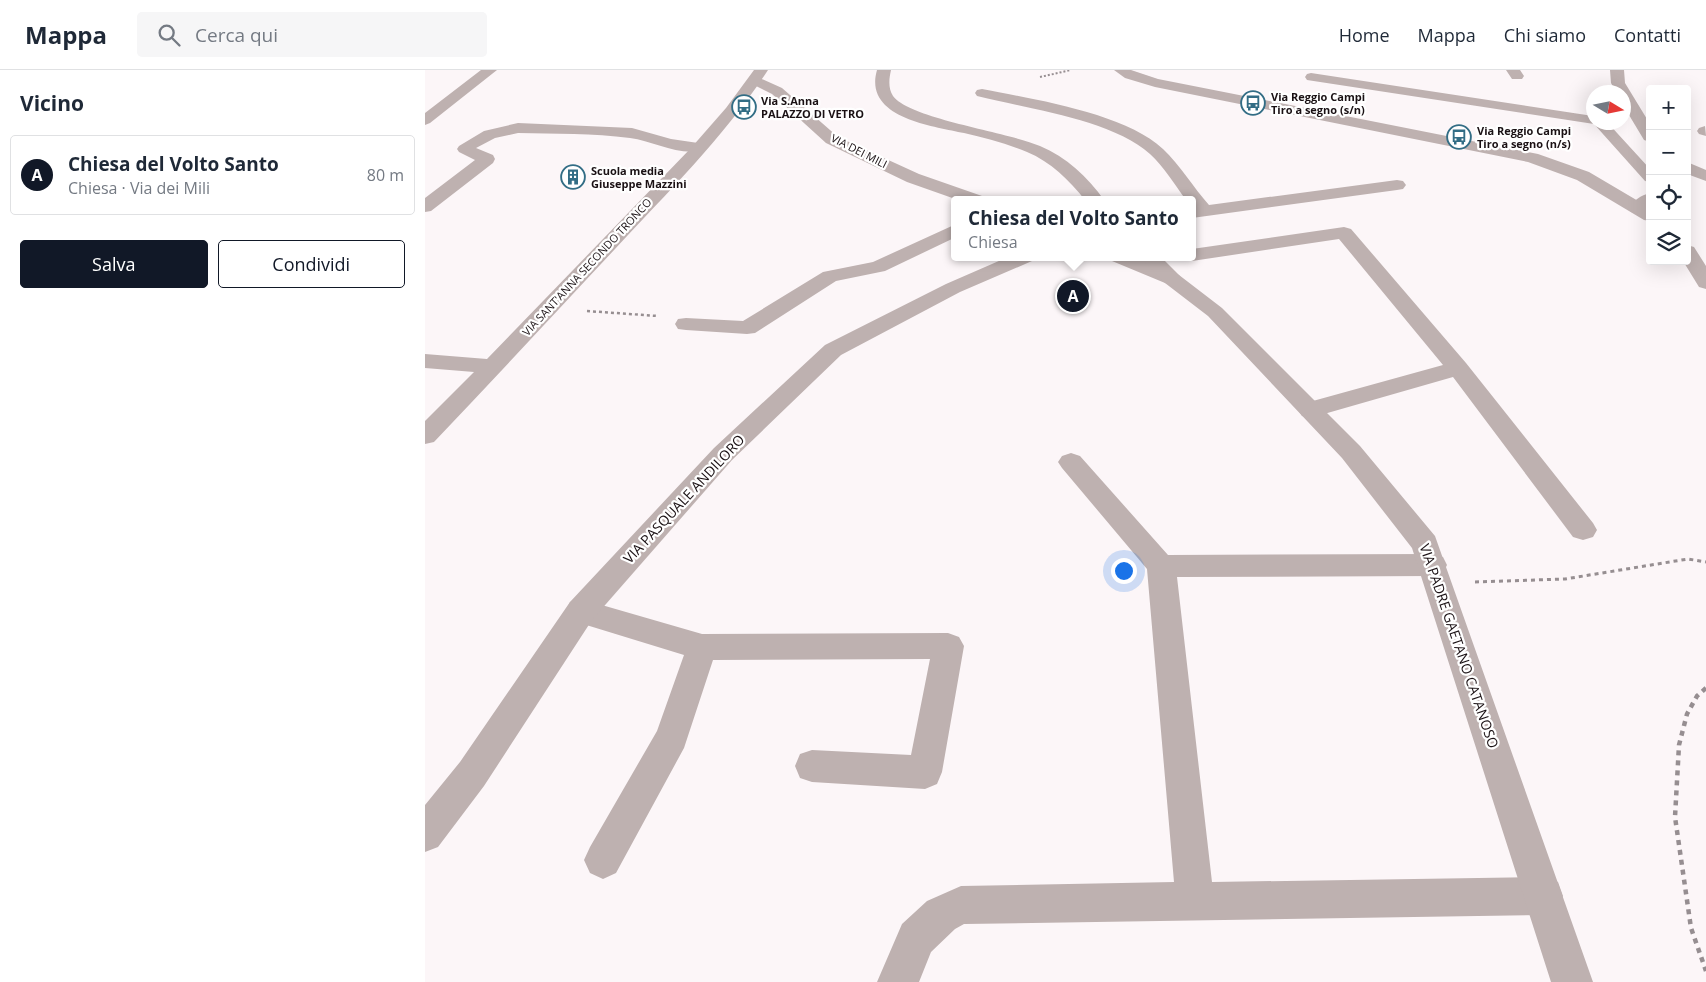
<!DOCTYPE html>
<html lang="it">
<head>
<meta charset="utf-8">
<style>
  :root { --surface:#fff; --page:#f6f6f7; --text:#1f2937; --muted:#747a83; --line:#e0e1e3; --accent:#111827 }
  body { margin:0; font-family:"Open Sans",sans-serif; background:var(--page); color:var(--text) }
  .controls { position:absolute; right:15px; top:15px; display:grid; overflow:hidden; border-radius:5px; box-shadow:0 5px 20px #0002 }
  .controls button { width:45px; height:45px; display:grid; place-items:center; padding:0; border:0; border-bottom:1px solid var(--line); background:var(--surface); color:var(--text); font:25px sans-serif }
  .compass { position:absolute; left:1161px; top:15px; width:45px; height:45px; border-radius:50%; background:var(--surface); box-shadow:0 5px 20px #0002; rotate:100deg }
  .you { position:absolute; left:698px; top:500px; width:18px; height:18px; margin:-12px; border:4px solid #fff; border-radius:50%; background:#1a73e8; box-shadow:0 0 0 8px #1a73e833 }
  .badge { display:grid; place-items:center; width:32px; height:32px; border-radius:50%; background:var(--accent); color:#fff; font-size:16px; font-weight:700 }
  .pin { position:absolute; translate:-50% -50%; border:2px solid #fff; box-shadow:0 1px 5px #0006 }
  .popup { position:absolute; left:526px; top:126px; width:245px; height:65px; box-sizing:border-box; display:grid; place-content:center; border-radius:5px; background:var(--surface); filter:drop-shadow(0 1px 4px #0005); font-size:16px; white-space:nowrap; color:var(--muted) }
  .popup b { font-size:19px; color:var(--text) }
  .popup::after { content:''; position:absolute; left:50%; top:100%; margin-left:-10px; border:10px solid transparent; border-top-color:var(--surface) }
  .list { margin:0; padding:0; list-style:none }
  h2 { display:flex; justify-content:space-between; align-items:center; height:65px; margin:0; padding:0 20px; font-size:21px }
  h2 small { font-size:16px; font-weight:400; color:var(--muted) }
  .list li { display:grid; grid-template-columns:32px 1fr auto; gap:15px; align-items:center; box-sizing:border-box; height:80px; margin:0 10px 10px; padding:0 10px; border:1px solid var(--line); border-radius:5px }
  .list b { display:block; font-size:19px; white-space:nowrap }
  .list p { margin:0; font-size:16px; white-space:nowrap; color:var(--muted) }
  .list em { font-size:16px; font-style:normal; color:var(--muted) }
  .actions { display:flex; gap:10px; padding:15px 20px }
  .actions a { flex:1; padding:11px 0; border:1px solid var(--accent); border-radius:5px; text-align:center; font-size:18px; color:var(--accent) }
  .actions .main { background:var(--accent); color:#fff }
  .icon { flex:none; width:28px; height:28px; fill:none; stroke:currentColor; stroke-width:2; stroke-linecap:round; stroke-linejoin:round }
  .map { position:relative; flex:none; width:1281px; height:912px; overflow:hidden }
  header { display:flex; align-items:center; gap:30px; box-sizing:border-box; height:70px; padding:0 25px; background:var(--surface); border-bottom:1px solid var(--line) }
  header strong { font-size:24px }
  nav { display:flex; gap:28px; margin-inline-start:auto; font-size:18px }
  .search { width:350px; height:45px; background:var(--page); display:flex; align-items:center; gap:12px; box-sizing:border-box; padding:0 18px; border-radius:5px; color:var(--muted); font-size:19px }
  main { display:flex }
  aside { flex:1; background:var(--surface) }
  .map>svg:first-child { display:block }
</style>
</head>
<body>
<header>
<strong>Mappa</strong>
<div class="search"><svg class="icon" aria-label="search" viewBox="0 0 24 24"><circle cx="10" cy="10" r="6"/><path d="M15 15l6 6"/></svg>Cerca qui</div>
<nav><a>Home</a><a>Mappa</a><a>Chi siamo</a><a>Contatti</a></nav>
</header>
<main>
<aside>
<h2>Vicino<small></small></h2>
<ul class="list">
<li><span class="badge">A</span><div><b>Chiesa del Volto Santo</b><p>Chiesa · Via dei Mili</p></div><em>80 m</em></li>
</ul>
<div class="actions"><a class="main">Salva</a><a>Condividi</a></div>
</aside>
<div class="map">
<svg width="1281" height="912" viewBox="0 0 1281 912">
  <rect width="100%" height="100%" fill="#fcf6f8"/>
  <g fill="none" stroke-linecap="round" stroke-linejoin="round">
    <path stroke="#968e91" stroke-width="2" stroke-dasharray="2 2" stroke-linecap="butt" d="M 615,7 L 646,0"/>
    <path stroke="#968e91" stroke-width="2.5" stroke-dasharray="3 3" stroke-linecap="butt" d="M 162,241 L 233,246"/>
    <path stroke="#968e91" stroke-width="3" stroke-dasharray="4 4" stroke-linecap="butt" d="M 1050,512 L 1140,509 L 1263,489 L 1281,492"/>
    <path stroke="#968e91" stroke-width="4.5" stroke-dasharray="5 5" stroke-linecap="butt" d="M 1281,618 L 1272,626 L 1262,644 L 1254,675 L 1250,747 L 1266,858 L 1281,901"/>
    <path fill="#beb1b0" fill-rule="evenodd" d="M 886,3 L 1168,46 L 1168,52 L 1182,52 L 1225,99 L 1225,112 L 1220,111 L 1169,54 L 882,10 L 880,7 L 882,4 Z"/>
    <path fill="#beb1b0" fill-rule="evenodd" d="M 56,0 L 72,0 L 5,53 L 0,55 L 0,43 Z
      M 1081,0 L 1095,0 L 1099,6 L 1097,9 L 1087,9 Z
      M 1185,0 L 1199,0 L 1200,13 L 1225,54 L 1225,72 L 1219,70 L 1198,35 L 1198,22 L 1191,22 L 1186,13 Z
      M 330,6 L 357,18 L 413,67 L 494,104 L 557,126 L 560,130 L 533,130 L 482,112 L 401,73 L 347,24 L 325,13 L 323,10 L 325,7 Z
      M 557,19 C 607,29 700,43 738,79 C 755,95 768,117 784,135 L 972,110 L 978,111 L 981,115 L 978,119 L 972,120 L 767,148 L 767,130 L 761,130 C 750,115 739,97 725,84 C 686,49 603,39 552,26 L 550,23 L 552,20 Z
      M 93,53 L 207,58 L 246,69 L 280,74 L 282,77 L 280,80 C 254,87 229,71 205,68 C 168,63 130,64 93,63 L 70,68 L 51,78 L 68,85 L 70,89 L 68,93 L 6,141 L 0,142 L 0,128 L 50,90 L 34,82 L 32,79 L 34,76 L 59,61 Z
      M 1280,56 L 1281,66 L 1274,64 L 1272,61 L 1274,58 Z
      M 1262,92 L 1281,100 L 1281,111 L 1262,104 Z
      M 1225,123 L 1225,137 C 1218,142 1214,144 1206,142 L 1203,138 C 1208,131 1216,125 1225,123 Z
      M 529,155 L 529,168 L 460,201 L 411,211 L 330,263 L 322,264 L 261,260 L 253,259 L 250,254 L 253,249 L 261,248 L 318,251 L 398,202 L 448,192 Z
      M 919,157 L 926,159 L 1041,293 L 1168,453 L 1172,460 L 1168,467 L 1158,470 L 1148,467 L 1028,307 L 885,348 L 877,346 L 873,340 L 877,334 L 1018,295 L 914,169 L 767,191 L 759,187 L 767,187 L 767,179 Z
      M 684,187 L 712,187 L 754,205 L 757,209 L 754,213 L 747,215 L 740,213 L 687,191 Z
      M 646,383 L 655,386 L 743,485 L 1008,484 L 1018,487 L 1022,495 L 1018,503 L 1008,506 L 752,507 L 787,812 L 1119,807 L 1133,812 L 1138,826 L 1133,840 L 1119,845 L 539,854 L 530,859 L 506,882 L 494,912 L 452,912 L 477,854 L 502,831 L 536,816 L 749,812 L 722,499 L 637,398 L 633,392 L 637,386 Z
      M 156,529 L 277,564 L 523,563 L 534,567 L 539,576 L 517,702 L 512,714 L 500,719 L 387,712 L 375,708 L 370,696 L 375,684 L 387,680 L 486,685 L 505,589 L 288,590 L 259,678 L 191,803 L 178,809 L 165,803 L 159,790 L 165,777 L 232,661 L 259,585 L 145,550 L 141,541 L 145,532 Z"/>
    <path fill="#beb1b0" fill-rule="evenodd" d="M 329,0 L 343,0 C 300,66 244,121 190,179 C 129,244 70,308 9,372 L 0,374 L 0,351 L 49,302 L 0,298 L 0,284 L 62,289 L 266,78 L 301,38 Z
      M 452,0 L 466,0 C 464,9 463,18 468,26 C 485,49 583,62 615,76 C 641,87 663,107 679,130 L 660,130 C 644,110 626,92 602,82 C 581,73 560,68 539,63 C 508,56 438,48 452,0 Z
      M 689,0 L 706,0 L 733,9 L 1113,84 L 1164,102 L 1225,138 L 1225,151 L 1219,150 L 1152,110 L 1103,92 L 730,17 L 700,8 Z
      M 1262,175 L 1269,177 L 1281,196 L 1281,219 L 1274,217 L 1258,191 L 1262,191 Z
      M 583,187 L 610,187 L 607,191 L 535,222 L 416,285 L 307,390 L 167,550 L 59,716 L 13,777 L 0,782 L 0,735 L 35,692 L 145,532 L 289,378 L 400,275 L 521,214 Z
      M 715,187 L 736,187 L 754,205 L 797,238 L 935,376 L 1010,466 L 1168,912 L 1126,912 L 987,478 L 917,388 L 783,246 L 740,213 Z"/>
  </g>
  <defs>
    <g id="bus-ring" transform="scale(1.25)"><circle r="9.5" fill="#fff" stroke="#326d85" stroke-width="1.5"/><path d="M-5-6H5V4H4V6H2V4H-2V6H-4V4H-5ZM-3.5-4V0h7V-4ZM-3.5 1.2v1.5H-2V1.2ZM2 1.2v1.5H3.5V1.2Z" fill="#326d85"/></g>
    <g id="building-ring" transform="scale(1.25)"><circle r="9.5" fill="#fff" stroke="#326d85" stroke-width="1.5"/><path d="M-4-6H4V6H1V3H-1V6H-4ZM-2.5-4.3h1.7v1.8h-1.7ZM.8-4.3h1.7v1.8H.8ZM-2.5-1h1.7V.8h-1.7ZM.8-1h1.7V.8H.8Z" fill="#326d85"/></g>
  </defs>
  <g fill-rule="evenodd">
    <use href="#bus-ring" x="828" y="33"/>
    <use href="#bus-ring" x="319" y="37"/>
    <use href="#bus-ring" x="1034" y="67"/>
    <use href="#building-ring" x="148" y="107"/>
  </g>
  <g text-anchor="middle" stroke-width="4.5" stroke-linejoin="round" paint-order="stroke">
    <g font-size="11" font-weight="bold" fill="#1a1114" stroke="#fff" text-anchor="start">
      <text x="846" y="31">Via Reggio Campi<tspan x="846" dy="13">Tiro a segno (s/n)</tspan></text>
      <text x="336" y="35">Via S.Anna<tspan x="336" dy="13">PALAZZO DI VETRO</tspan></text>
      <text x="1052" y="65">Via Reggio Campi<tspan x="1052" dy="13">Tiro a segno (n/s)</tspan></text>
      <text x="166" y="105">Scuola media<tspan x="166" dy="13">Giuseppe Mazzini</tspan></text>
    </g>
    <g font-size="11" fill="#1a1114" stroke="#fff">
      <text transform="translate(434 81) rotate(27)" y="4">VIA DEI MILI</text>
      <text transform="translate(162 197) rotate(-47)" y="4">VIA SANT'ANNA SECONDO TRONCO</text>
    </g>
    <g font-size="14" fill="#1a1114" stroke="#fff">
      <text transform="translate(259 429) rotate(-47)" y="5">VIA PASQUALE ANDILORO</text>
      <text transform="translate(1034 576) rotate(71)" y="5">VIA PADRE GAETANO CATANOSO</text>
    </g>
  </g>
</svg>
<div class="controls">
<button>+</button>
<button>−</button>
<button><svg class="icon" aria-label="locate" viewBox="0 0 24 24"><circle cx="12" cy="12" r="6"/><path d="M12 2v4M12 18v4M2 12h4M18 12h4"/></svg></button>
<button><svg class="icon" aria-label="layers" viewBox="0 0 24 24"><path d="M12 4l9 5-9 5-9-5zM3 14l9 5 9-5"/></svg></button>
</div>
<svg class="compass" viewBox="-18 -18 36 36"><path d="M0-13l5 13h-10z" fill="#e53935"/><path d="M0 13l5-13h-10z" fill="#747a83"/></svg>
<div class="you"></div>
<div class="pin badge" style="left:648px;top:226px">A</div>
<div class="popup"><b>Chiesa del Volto Santo</b>Chiesa</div>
</div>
</main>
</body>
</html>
